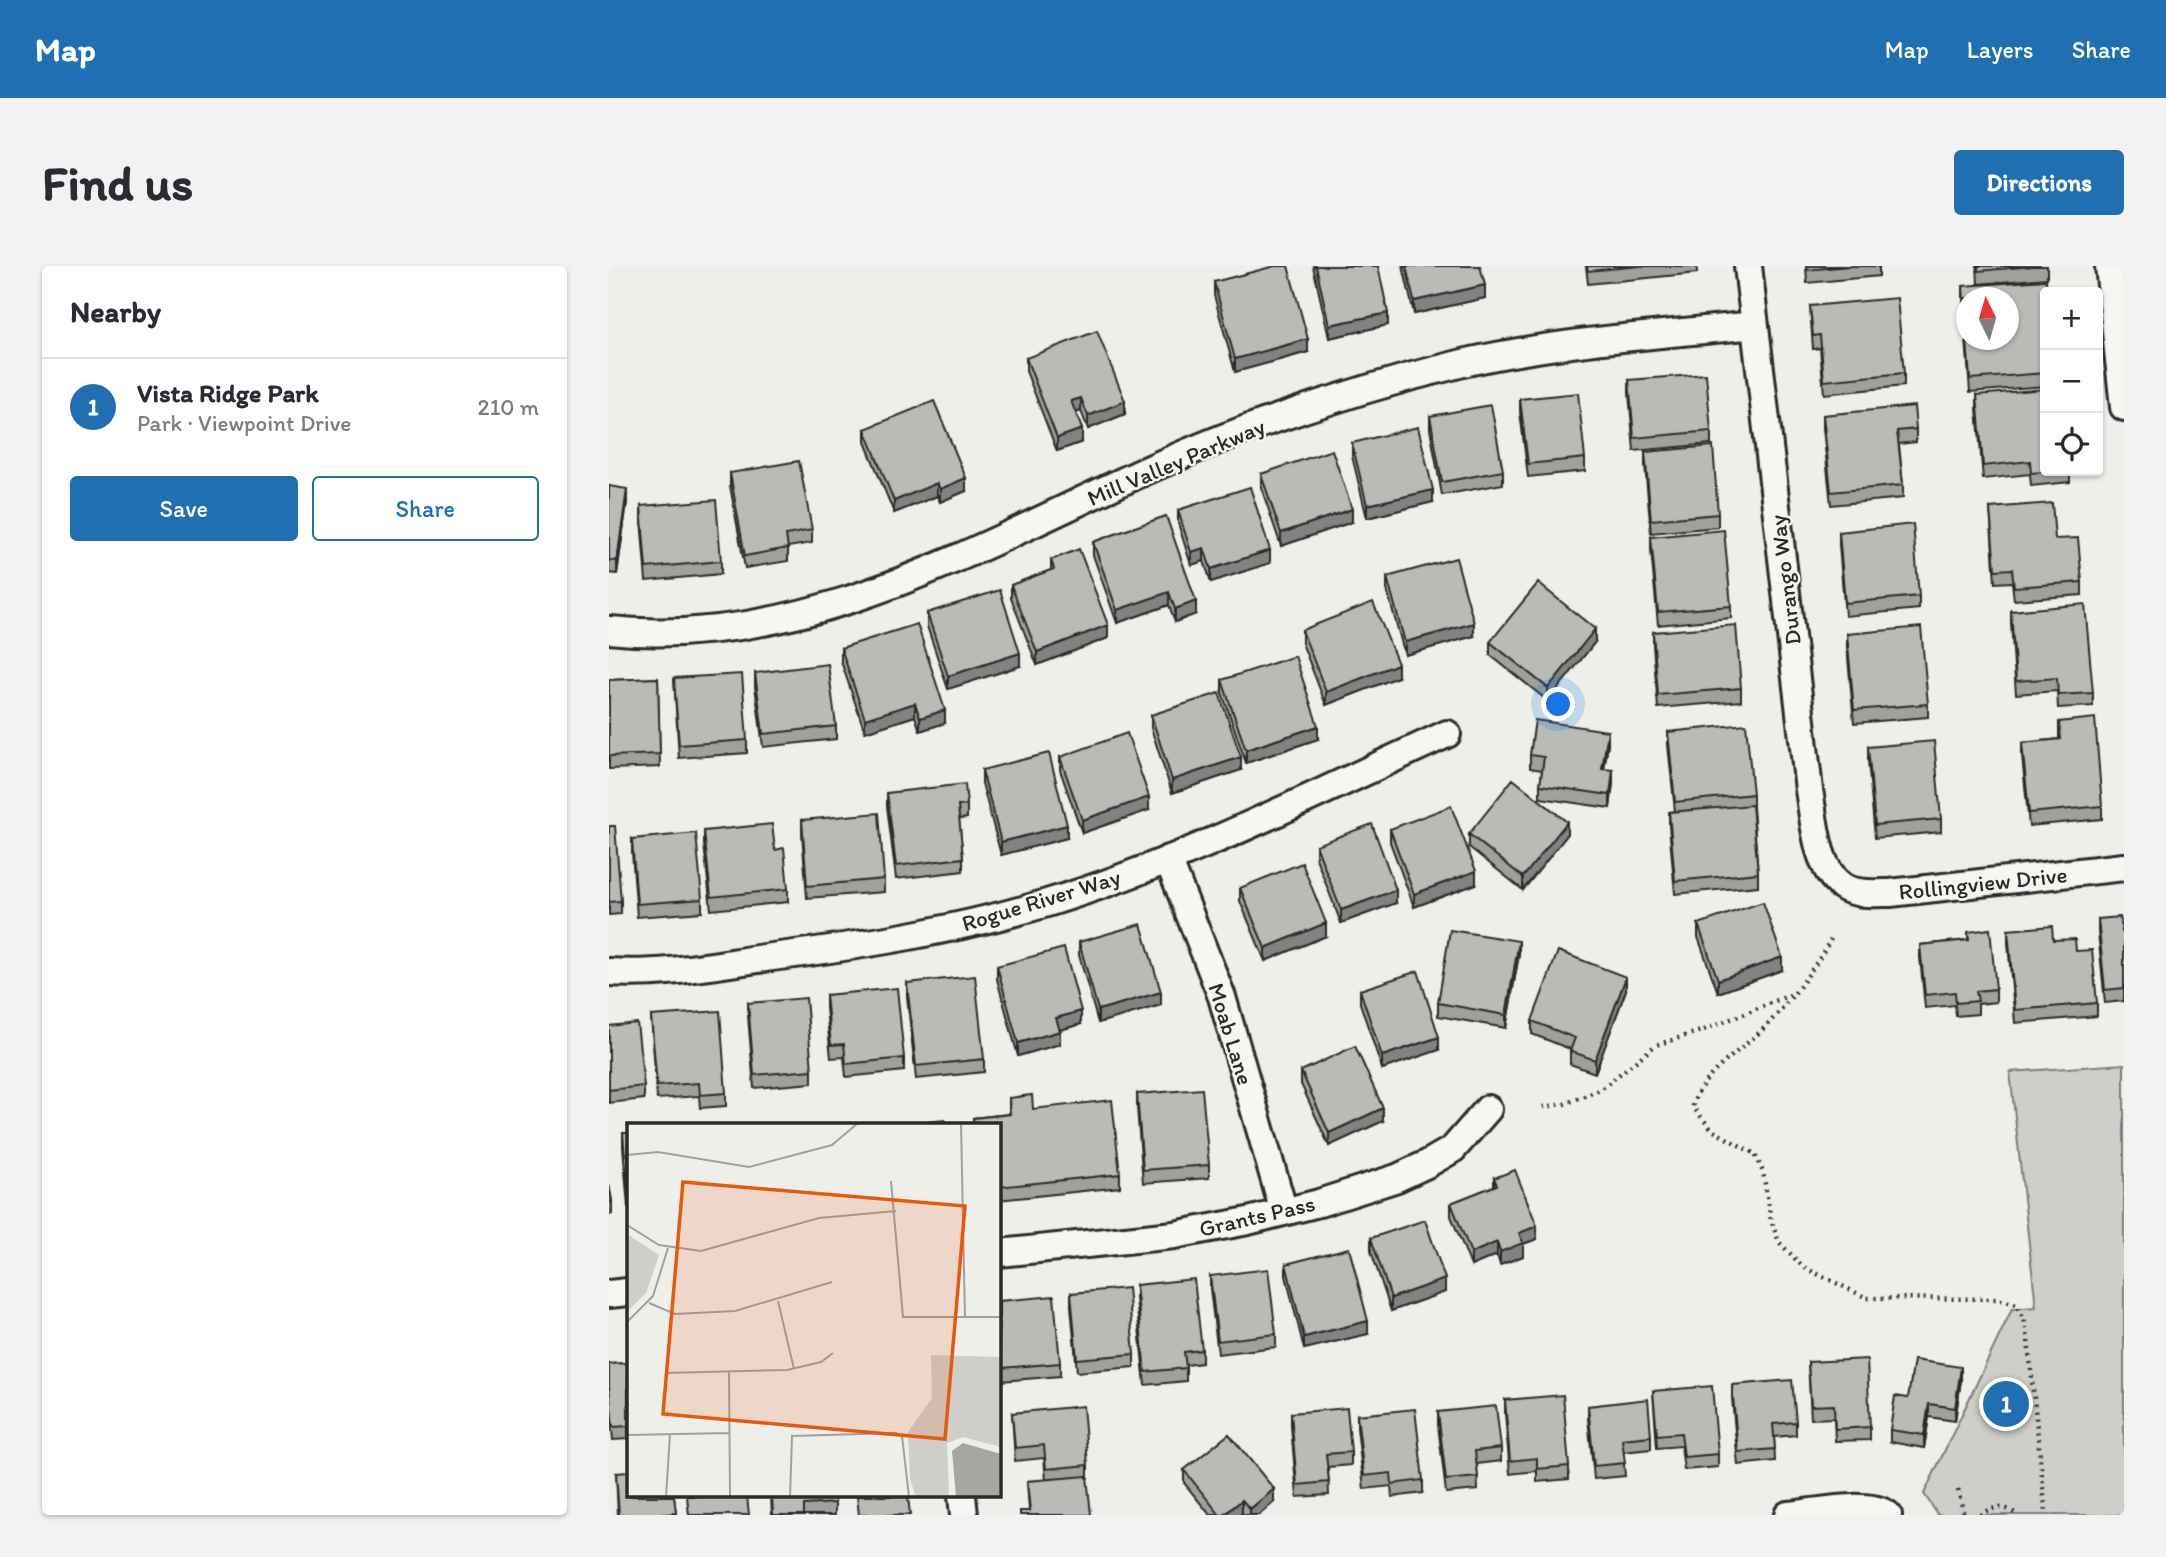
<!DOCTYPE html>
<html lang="en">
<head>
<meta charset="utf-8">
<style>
  :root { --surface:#fff; --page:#f2f2f3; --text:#2b2b33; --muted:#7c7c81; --line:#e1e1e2; --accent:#1f6fb2 }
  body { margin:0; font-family:Itim,sans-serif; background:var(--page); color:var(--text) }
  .controls { position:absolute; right:21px; top:21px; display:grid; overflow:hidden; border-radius:7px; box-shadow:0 2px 5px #0004 }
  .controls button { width:63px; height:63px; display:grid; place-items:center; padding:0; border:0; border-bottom:2px solid var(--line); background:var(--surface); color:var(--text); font:35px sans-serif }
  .compass { position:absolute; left:1347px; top:21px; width:63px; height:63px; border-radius:50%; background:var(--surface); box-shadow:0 2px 5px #0004; rotate:355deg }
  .you { position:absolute; left:950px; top:439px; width:24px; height:24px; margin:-18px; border:5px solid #fff; border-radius:50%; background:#1a73e8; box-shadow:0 0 0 10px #1a73e833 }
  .badge { display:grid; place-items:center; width:46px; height:46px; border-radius:50%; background:var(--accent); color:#fff; font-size:23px; font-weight:700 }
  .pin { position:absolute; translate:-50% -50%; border:4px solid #fff; box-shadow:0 2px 7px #0006 }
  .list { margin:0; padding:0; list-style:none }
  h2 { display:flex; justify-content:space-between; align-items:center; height:91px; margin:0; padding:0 28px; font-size:30px }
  h2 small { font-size:23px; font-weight:400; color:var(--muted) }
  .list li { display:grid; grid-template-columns:46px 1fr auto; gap:21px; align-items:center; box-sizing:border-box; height:98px; padding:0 28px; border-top:2px solid var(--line) }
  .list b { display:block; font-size:26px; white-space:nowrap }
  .list p { margin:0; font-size:23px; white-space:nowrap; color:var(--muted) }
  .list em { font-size:23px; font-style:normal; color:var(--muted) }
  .actions { display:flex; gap:14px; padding:21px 28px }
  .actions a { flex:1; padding:16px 0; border:2px solid var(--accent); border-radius:7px; text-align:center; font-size:24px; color:var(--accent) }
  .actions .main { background:var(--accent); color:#fff }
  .icon { flex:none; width:38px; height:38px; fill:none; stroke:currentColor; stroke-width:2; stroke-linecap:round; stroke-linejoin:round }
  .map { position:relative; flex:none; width:1515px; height:1249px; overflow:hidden; border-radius:7px }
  header { display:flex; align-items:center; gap:42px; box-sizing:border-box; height:98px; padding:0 35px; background:var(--accent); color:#fff }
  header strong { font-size:33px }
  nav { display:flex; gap:38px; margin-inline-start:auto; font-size:24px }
  .intro { display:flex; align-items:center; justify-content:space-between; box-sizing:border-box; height:168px; padding:0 42px }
  h1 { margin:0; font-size:49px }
  .button { padding:18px 32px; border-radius:7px; background:var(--accent); color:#fff; font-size:24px; font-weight:700 }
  main { display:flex; gap:42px; padding:0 42px }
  aside { flex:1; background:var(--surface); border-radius:7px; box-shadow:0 2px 5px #0004 }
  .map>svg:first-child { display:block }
</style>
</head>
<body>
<header>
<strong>Map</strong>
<nav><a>Map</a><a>Layers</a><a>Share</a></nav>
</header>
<div class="intro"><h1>Find us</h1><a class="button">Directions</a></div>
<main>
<aside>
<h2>Nearby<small></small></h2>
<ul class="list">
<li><span class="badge">1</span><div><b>Vista Ridge Park</b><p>Park · Viewpoint Drive</p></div><em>210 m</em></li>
</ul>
<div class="actions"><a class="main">Save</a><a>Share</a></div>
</aside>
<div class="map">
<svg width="1515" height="1249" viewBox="0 0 1515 1249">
  <rect width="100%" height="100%" fill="#eeeeea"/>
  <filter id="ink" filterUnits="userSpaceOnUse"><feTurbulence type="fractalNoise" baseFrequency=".0143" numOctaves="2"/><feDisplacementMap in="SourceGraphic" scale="14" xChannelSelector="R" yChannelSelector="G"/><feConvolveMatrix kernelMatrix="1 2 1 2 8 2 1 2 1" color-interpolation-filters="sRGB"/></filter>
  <g filter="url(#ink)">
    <path fill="#cececa" stroke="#7c7c7a" stroke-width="2" d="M 1515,798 L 1515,1249 L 1329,1249 L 1315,1228 L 1403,1043 L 1427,1041 L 1401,806 Z"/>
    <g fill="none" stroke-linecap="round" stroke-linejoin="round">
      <g stroke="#2b2b2b" stroke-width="32">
        <path id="minor" d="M 1139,0 L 1200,524 C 1205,552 1207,602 1233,620 C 1245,629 1266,627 1281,627 L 1515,601
          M 1500,0 L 1515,141
          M 0,364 C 229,388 429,240 635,164 C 706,138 780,115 854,97 C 949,75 1049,69 1146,59
          M 559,593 L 613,731 L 675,946
          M 0,706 C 54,710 110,698 163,691 C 256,679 349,664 438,637 C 576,595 707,527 838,468
          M 390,987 L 565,969 L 639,955 L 710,937 L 788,912 L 818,898 L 844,883 L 879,843
          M 0,1028 L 19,1026
          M 353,1230 L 355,1249
          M 1179,1249 C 1204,1247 1259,1234 1279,1249"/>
      </g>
      <path stroke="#2b2b2b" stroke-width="4.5" stroke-dasharray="2 5" stroke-linecap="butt" d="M 1222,673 C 1205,703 1182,734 1158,759 C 1137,782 1088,810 1084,841 L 1103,864 L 1146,888 L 1154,906 L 1162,954 L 1170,976 L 1194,1001 L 1258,1032 L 1388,1033 L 1408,1038 L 1416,1056 L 1419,1074 L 1437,1249
        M 934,841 L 955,838 L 991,824 L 1047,779 L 1095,764 L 1181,729
        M 1349,1224 L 1355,1249
        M 1371,1249 C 1383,1240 1397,1239 1408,1249"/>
      <use href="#minor" stroke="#f6f6f2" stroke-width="26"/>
    </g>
    <path fill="#a0a09d" stroke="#2b2b2b" stroke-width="2" fill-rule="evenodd" d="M 704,0 L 769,0 L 779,59 L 720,72 Z
      M 794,0 L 871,0 L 876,32 L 805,48 Z
      M 977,0 L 1088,0 L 1088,7 L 979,18 Z
      M 1197,0 L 1270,0 L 1270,10 L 1198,17 Z
      M 1368,0 L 1438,0 L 1438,12 L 1369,18 Z
      M 605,16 L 699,86 L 626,106 L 605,29 Z
      M 1354,20 L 1436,26 L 1436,120 L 1361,126 L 1354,33 ZM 1357,32 L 1399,74 L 1357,74 Z
      M 1201,40 L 1295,107 L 1295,120 L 1215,128 L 1211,82 L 1204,83 Z
      M 417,92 L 516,148 L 479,163 L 472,145 L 467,147 L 473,176 L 448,185 L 417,105 Z
      M 1020,114 L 1102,165 L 1102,178 L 1025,185 L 1020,127 Z
      M 1368,129 L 1436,205 L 1461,205 L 1461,216 L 1422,220 L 1421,208 L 1374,213 L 1368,142 Z
      M 911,133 L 976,192 L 976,205 L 919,211 L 911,146 Z
      M 1214,149 L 1307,163 L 1307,176 L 1290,178 L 1294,219 L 1294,232 L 1222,239 L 1214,162 Z
      M 821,150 L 894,205 L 894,218 L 833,229 L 821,163 Z
      M 256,163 L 357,225 L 331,236 L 328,230 L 285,247 L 256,176 Z
      M 743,177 L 824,236 L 758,252 L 743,190 Z
      M 1036,186 L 1109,248 L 1109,261 L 1042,267 L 1036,199 Z
      M 121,207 L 203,264 L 203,277 L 179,281 L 179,295 L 136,302 L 121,220 Z
      M 652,208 L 743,256 L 672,280 L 652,221 Z
      M 0,220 L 18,236 L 8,308 L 0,307 Z
      M 32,240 L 112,295 L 112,308 L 37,315 L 32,253 Z
      M 1381,242 L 1446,273 L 1473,316 L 1473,329 L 1405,334 L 1403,316 L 1386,317 Z
      M 569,244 L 661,297 L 602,316 L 595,295 L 582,299 L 569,257 Z
      M 557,250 L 587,348 L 566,356 L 560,339 L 508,357 L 484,289 L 484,276 Z
      M 1230,266 L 1310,330 L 1310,343 L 1236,350 L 1230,279 Z
      M 1042,271 L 1122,340 L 1122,352 L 1049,359 L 1042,284 Z
      M 442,294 L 499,372 L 428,399 L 402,332 L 402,319 L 442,304 Z
      M 778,311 L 865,370 L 796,389 L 778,324 Z
      M 1402,345 L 1484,427 L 1484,440 L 1449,442 L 1448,425 L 1407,428 L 1402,357 Z
      M 318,347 L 411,400 L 339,423 L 318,360 Z
      M 693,364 L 789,411 L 717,439 L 693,377 Z
      M 1044,366 L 1132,422 L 1132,435 L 1049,442 L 1044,379 Z
      M 1238,368 L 1319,438 L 1319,451 L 1245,457 L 1238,381 Z
      M 881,376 L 986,376 L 939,435 L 881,389 Z
      M 232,382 L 336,457 L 311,465 L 306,450 L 256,466 L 232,395 Z
      M 146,407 L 227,460 L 227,473 L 154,481 L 146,420 Z
      M 49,412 L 51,501 L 0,503 L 0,414 Z
      M 65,412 L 138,474 L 138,487 L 70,492 Z
      M 613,414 L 709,473 L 637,497 L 613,427 Z
      M 542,449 L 632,504 L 563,527 L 542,462 Z
      M 1450,456 L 1493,540 L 1493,553 L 1420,560 L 1413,490 L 1413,477 L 1450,473 Z
      M 1059,466 L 1144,528 L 1144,541 L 1149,607 L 1149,620 L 1066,628 L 1060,559 L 1060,546 L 1066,545 L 1059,479 Z
      M 999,478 L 995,503 L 1004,517 L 1001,542 L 931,532 L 931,519 L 933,504 L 921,502 L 921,489 Z
      M 1259,481 L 1332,553 L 1332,566 L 1266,572 L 1259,494 Z
      M 451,491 L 540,544 L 473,567 L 451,504 Z
      M 373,504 L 458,572 L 392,589 L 373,517 Z
      M 278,527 L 358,539 L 358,552 L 350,553 L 354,592 L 354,605 L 287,613 L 278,540 Z
      M 193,554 L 275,613 L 275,626 L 198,632 L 193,567 Z
      M 0,560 L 12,635 L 12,648 L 0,649 Z
      M 781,563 L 867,618 L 805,641 L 781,576 Z
      M 95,565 L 166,584 L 179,623 L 179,636 L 102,644 L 95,578 Z
      M 860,568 L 958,569 L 914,624 L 860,581 Z
      M 23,573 L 93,633 L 93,646 L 28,651 L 23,586 Z
      M 707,579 L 787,637 L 732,657 L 707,592 Z
      M 631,622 L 717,670 L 656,695 L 631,635 Z
      M 1489,653 L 1513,666 L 1515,666 L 1515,735 L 1496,737 L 1489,666 Z
      M 1089,658 L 1173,704 L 1109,727 L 1089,671 Z
      M 1399,664 L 1444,674 L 1467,685 L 1488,737 L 1488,750 L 1406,757 L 1399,677 Z
      M 1359,666 L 1387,723 L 1387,736 L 1369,738 L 1369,748 L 1347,750 L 1346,739 L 1316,742 L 1311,691 L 1311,679 L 1359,674 Z
      M 470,676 L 552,739 L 489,757 L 470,689 Z
      M 910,688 L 897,762 L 829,750 L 829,737 Z
      M 388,700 L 472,758 L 451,764 L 451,778 L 409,790 L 388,713 Z
      M 298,717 L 375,793 L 375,806 L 307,813 L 298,730 Z
      M 751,724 L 830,784 L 773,803 L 751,737 Z
      M 1017,724 L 986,807 L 961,798 L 961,783 L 923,768 L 923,755 Z
      M 217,729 L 295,792 L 295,805 L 237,811 L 235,791 L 222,792 L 217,742 Z
      M 139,737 L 203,804 L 203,817 L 145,822 L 139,750 Z
      M 42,750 L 117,827 L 117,840 L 91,842 L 90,830 L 48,833 Z
      M 0,760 L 35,820 L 35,833 L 0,837 Z
      M 692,805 L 774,855 L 720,880 L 692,818 Z
      M 528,828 L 600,899 L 600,912 L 534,917 L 528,841 Z
      M 400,832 L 424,843 L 511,908 L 511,921 L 390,934 L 390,859 L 364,859 L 364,852 L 400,848 Z
      M 14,867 L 19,867 L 19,942 L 14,880 Z
      M 885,912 L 928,973 L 914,978 L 914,990 L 891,999 L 888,989 L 862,1000 L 842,950 L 842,937 L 885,920 Z
      M 0,919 L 3,935 L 3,948 L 0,949 Z
      M 762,972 L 836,1026 L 782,1045 L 762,985 Z
      M 677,998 L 759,1068 L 695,1083 L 677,1010 Z
      M 601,1010 L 667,1068 L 667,1081 L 609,1088 L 601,1023 Z
      M 527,1019 L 593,1084 L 593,1097 L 577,1099 L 577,1115 L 536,1119 L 527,1032 Z
      M 462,1027 L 525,1088 L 525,1101 L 468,1106 L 462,1040 Z
      M 390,1035 L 451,1097 L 451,1110 L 392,1115 L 390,1095 Z
      M 1199,1096 L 1261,1161 L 1261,1174 L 1226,1175 L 1225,1152 L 1202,1153 Z
      M 19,1097 L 19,1173 L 4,1174 L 0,1133 L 0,1098 Z
      M 1352,1114 L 1346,1155 L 1320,1151 L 1315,1182 L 1281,1176 L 1281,1164 L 1299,1132 Z
      M 1123,1119 L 1187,1156 L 1187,1169 L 1165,1171 L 1166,1195 L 1129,1199 L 1123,1132 Z
      M 1044,1125 L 1109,1188 L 1109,1201 L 1075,1204 L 1072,1180 L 1048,1182 Z
      M 896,1134 L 960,1200 L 960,1213 L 928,1216 L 928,1205 L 901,1208 L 896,1147 Z
      M 979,1140 L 1042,1170 L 1042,1183 L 1014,1186 L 1016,1210 L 985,1213 L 979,1152 Z
      M 829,1146 L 892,1182 L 892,1195 L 868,1198 L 869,1224 L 837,1227 L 829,1159 Z
      M 403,1147 L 479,1199 L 479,1212 L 420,1245 L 418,1215 L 437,1214 L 435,1192 L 406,1195 Z
      M 682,1147 L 742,1186 L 742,1199 L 719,1201 L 720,1229 L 688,1231 L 682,1160 Z
      M 748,1149 L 814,1214 L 814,1227 L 783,1231 L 782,1220 L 755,1223 L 748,1162 Z
      M 575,1204 L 665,1236 L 650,1249 L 635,1249 L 633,1247 L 631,1249 L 601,1249 L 575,1217 Z
      M 7,1207 L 65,1230 L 67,1249 L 9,1249 Z
      M 162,1230 L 226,1230 L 226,1249 L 163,1249 Z"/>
    <path fill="#828280" stroke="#2b2b2b" stroke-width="2" d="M 876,19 L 876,32 L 805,48 L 805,35 Z
      M 779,47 L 779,59 L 720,72 L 720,59 Z
      M 699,73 L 699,86 L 626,106 L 626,93 Z
      M 472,132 L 472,145 L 462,148 L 462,135 Z
      M 516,135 L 516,148 L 479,163 L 479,150 Z
      M 473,163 L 473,176 L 448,185 L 448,172 Z
      M 357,212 L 357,225 L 331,236 L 331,223 Z
      M 328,217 L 328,230 L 285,247 L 285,235 Z
      M 18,223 L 18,236 L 8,308 L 8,295 Z
      M 824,224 L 824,236 L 758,252 L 758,239 Z
      M 743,243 L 743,256 L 672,280 L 672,267 Z
      M 595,282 L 595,295 L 582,299 L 582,286 Z
      M 661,284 L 661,297 L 602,316 L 602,303 Z
      M 560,326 L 560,339 L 508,357 L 508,344 Z
      M 587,335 L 587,348 L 566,356 L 566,343 Z
      M 865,357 L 865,370 L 796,389 L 796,376 Z
      M 499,359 L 499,372 L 428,399 L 428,386 Z
      M 986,363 L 986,376 L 939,435 L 939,422 Z
      M 411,387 L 411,400 L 339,423 L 339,410 Z
      M 789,398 L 789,411 L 717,439 L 717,426 Z
      M 306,437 L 306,450 L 256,466 L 256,453 Z
      M 336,444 L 336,457 L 311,465 L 311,452 Z
      M 709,460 L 709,473 L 637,497 L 637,484 Z
      M 999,465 L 999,478 L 993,516 L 993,503 Z
      M 632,491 L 632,504 L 563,527 L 563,514 Z
      M 1004,504 L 1004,517 L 1001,542 L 1001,529 Z
      M 540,531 L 540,544 L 473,567 L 473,554 Z
      M 958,556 L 958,569 L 914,624 L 914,611 Z
      M 458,559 L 458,572 L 392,589 L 392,576 Z
      M 867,605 L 867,618 L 805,641 L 805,628 Z
      M 787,624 L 787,637 L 732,657 L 732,644 Z
      M 717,657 L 717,670 L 656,695 L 656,682 Z
      M 910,675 L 910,688 L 897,762 L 897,749 Z
      M 1173,691 L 1173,704 L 1109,727 L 1109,714 Z
      M 1017,711 L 1017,724 L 986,807 L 986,794 Z
      M 552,726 L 552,739 L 489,757 L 489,744 Z
      M 472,745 L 472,758 L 447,765 L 447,752 Z
      M 451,765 L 451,778 L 409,790 L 409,777 Z
      M 830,771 L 830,784 L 773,803 L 773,790 Z
      M 774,842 L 774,855 L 720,880 L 720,867 Z
      M 928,960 L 928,973 L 914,978 L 914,990 L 891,999 L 891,986 L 910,967 Z
      M 888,976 L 888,989 L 862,1000 L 862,987 Z
      M 836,1013 L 836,1026 L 782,1045 L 782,1032 Z
      M 759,1055 L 759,1068 L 695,1083 L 695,1071 Z
      M 1352,1101 L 1352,1114 L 1346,1155 L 1346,1142 Z
      M 1320,1138 L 1320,1151 L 1315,1182 L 1315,1169 Z
      M 665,1223 L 665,1236 L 650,1249 L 641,1249 L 641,1243 Z
      M 633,1234 L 633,1247 L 631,1249 L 615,1249 Z"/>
    <path fill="#babab7" stroke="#2b2b2b" stroke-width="2" d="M 666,0 L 679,0 L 699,73 L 626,93 L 605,16 Z
      M 707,0 L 769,0 L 779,47 L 720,59 Z
      M 797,0 L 871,0 L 876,19 L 805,35 Z
      M 978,0 L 1031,0 L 979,5 Z
      M 1198,0 L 1240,0 L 1198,4 Z
      M 1369,0 L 1424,0 L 1369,5 Z
      M 1437,14 L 1438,26 L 1436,26 L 1436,107 L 1361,113 L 1358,74 L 1399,74 L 1399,32 L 1357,32 L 1357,67 L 1354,20 Z
      M 1288,32 L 1295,107 L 1215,115 L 1211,69 L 1204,70 L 1201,40 Z
      M 488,65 L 516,135 L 479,150 L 472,132 L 462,135 L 473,163 L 448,172 L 417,92 Z
      M 1097,108 L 1102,165 L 1025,172 L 1020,114 Z
      M 1436,123 L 1436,205 L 1447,205 L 1422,207 L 1421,195 L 1374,200 L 1368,129 Z
      M 969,127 L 976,192 L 919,198 L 911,133 Z
      M 325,135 L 357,212 L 331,223 L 328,217 L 285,235 L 256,163 Z
      M 882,139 L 894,205 L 833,216 L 821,150 Z
      M 1305,140 L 1307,163 L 1288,165 L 1294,219 L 1222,226 L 1214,149 Z
      M 809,161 L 824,224 L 758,239 L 743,177 Z
      M 1104,180 L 1109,248 L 1042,254 L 1036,186 Z
      M 723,184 L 743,243 L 672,267 L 652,208 Z
      M 190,195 L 203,264 L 177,269 L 179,282 L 136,290 L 121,207 Z
      M 0,220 L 18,223 L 8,295 L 0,294 Z
      M 641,221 L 661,284 L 602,303 L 595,282 L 582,286 L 569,244 Z
      M 107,234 L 112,295 L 37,302 L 32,240 Z
      M 1443,237 L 1446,273 L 1469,272 L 1473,316 L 1405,321 L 1403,303 L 1386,304 L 1381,242 Z
      M 557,250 L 587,335 L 566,343 L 560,326 L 508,344 L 484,276 Z
      M 1304,258 L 1310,330 L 1236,337 L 1230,266 Z
      M 1115,264 L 1122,340 L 1049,346 L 1042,271 Z
      M 470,283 L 499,359 L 428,386 L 402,319 L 445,303 L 442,294 Z
      M 847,292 L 865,357 L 796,376 L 778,311 Z
      M 929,317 L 986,363 L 939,422 L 881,376 Z
      M 391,324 L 411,387 L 339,410 L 318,347 Z
      M 764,336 L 789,398 L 717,426 L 693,364 Z
      M 1476,338 L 1484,427 L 1449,429 L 1448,412 L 1407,415 L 1402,345 Z
      M 308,358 L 336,444 L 311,452 L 306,437 L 256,453 L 232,382 Z
      M 1127,359 L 1132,422 L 1049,429 L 1044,366 Z
      M 1312,361 L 1319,438 L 1245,444 L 1238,368 Z
      M 686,390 L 709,460 L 637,484 L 613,414 Z
      M 219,398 L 227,460 L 154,468 L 146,407 Z
      M 133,408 L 138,474 L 70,479 L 65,412 Z
      M 49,412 L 51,488 L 0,490 L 0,414 Z
      M 610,427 L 632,491 L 563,514 L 542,449 Z
      M 1486,452 L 1493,540 L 1420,547 L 1413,477 L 1452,473 L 1450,456 Z
      M 926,454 L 999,465 L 993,503 L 1004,504 L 1001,529 L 931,519 L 935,491 L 921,489 Z
      M 1137,458 L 1144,528 L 1066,536 L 1059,466 Z
      M 518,467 L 540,531 L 473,554 L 451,491 Z
      M 1325,475 L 1332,553 L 1266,559 L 1259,481 Z
      M 440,487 L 458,559 L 392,576 L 373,504 Z
      M 904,513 L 958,556 L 914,611 L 860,568 Z
      M 356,518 L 358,539 L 349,540 L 354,592 L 287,600 L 278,527 Z
      M 1143,539 L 1149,607 L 1066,615 L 1060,546 Z
      M 842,540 L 867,605 L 805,628 L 781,563 Z
      M 270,547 L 275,613 L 198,620 L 193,554 Z
      M 163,558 L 166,584 L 175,582 L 179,623 L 102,631 L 95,565 Z
      M 763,558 L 787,624 L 732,644 L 707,579 Z
      M 0,560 L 6,560 L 12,635 L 0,636 Z
      M 87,567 L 93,633 L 28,638 L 23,573 Z
      M 693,597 L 717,657 L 656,682 L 631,622 Z
      M 1154,636 L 1173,691 L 1109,714 L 1089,658 Z
      M 1511,651 L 1513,666 L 1515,666 L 1515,722 L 1496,724 L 1489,653 Z
      M 532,658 L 552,726 L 489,744 L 470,676 Z
      M 1443,660 L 1444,674 L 1466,673 L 1467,685 L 1483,684 L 1488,737 L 1406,744 L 1399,664 Z
      M 1381,663 L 1387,723 L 1367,725 L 1369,735 L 1347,737 L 1346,726 L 1316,729 L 1311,679 L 1360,674 L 1359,666 Z
      M 841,664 L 910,675 L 897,749 L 829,737 Z
      M 455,682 L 472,745 L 447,752 L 451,765 L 409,777 L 388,700 Z
      M 949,685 L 1017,711 L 986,794 L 961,785 L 966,772 L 923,755 Z
      M 809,705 L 830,771 L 773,790 L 751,724 Z
      M 366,710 L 375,793 L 307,800 L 298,717 Z
      M 288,722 L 295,792 L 237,798 L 235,778 L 222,779 L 217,729 Z
      M 197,732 L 203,804 L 145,809 L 139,737 Z
      M 111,745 L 117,827 L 91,829 L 90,817 L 48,820 L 42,750 Z
      M 28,757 L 35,820 L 0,824 L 0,760 Z
      M 746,780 L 774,842 L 720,867 L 692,805 Z
      M 593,823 L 600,899 L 534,904 L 528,828 Z
      M 423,829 L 424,843 L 503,834 L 511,908 L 390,921 L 390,859 L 365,859 L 364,852 L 401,848 L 400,832 Z
      M 336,854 L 337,859 L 282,859 Z
      M 14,867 L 19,867 L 19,929 Z
      M 906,904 L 928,960 L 910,967 L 914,977 L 891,986 L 888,976 L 862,987 L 842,937 L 888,919 L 885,912 Z
      M 0,919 L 3,935 L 0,936 Z
      M 816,954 L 836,1013 L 782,1032 L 762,972 Z
      M 740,982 L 759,1055 L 695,1071 L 677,998 Z
      M 659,1003 L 667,1068 L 609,1075 L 601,1010 Z
      M 585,1013 L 593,1084 L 575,1086 L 577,1102 L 536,1106 L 527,1019 Z
      M 519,1022 L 525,1088 L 468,1093 L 462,1027 Z
      M 445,1030 L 451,1097 L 392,1102 L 390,1082 L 390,1035 Z
      M 1258,1093 L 1261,1161 L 1226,1163 L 1225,1139 L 1202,1140 L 1199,1096 Z
      M 1305,1094 L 1352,1101 L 1346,1142 L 1320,1138 L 1315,1169 L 1281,1164 L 1286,1130 L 1299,1132 Z
      M 19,1097 L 19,1160 L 4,1161 L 0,1120 L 0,1098 Z
      M 1183,1114 L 1187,1156 L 1164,1158 L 1166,1183 L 1129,1186 L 1123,1119 Z
      M 1103,1120 L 1109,1188 L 1075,1191 L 1072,1167 L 1048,1169 L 1044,1125 Z
      M 954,1129 L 960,1200 L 928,1203 L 928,1192 L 901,1195 L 896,1134 Z
      M 1039,1133 L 1042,1170 L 1013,1173 L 1016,1197 L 985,1200 L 979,1140 Z
      M 474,1140 L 479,1199 L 437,1203 L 435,1179 L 406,1182 L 403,1147 Z
      M 887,1140 L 892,1182 L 866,1185 L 869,1211 L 837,1214 L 829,1146 Z
      M 738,1142 L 742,1186 L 717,1188 L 720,1216 L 688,1219 L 682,1147 Z
      M 806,1143 L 814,1214 L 783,1218 L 782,1207 L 755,1210 L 748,1149 Z
      M 620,1168 L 665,1223 L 641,1243 L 633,1234 L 615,1249 L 611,1249 L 575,1204 Z
      M 19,1206 L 19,1230 L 65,1230 L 67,1247 L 45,1249 L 10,1249 L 7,1207 Z
      M 478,1210 L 482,1249 L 411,1249 L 411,1245 L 421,1245 L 418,1215 Z
      M 78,1230 L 138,1230 L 140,1249 L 80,1249 Z
      M 163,1230 L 226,1230 L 226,1237 L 195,1239 L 195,1249 L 164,1249 Z
      M 248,1230 L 299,1230 L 301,1249 L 250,1249 Z"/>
  </g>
  <g text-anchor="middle" stroke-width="5" stroke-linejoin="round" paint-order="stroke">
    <g font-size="23" fill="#2b2b2b" stroke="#f6f6f2">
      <text transform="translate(567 196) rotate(-23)" y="8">Mill Valley Parkway</text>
      <text transform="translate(1176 314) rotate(-97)" y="8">Durango Way</text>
      <text transform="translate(1374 617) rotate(-6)" y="8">Rollingview Drive</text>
      <text transform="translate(432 634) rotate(-17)" y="8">Rogue River Way</text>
      <text transform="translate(622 768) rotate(73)" y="8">Moab Lane</text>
      <text transform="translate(648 950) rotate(-13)" y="8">Grants Pass</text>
    </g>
  </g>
  <g transform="translate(18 857)">
    <rect width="374" height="374" fill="#eeeeea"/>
    <path d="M 0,111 L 32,132 L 19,170 L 0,189 ZM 304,232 L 374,234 L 374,324 L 336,314 L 320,320 L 322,374 L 289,374 L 283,356 L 281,309 L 305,275 Z" fill="#cececa"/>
    <path d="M 336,320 L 374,331 L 372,374 L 329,374 L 325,328 Z" fill="#a6a6a3"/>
    <path fill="none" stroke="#a0a09e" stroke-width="2" d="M 334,0 L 338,195M 0,32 L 31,29 L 122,44 L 205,22 L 231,0M 264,58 L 276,194 L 375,194M 0,102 L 32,122 L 74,128 L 192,95 L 269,88M 151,178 L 167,246M 22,180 L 48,191 L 108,188 L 205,159M 0,199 L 26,173 L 41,125M 102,249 L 103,374M 38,250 L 160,247 L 194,239 L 206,230M 0,312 L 102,310M 39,374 L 43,311M 163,374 L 165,313 L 269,310 L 275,313 L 282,374"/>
    <path fill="#e8590c" fill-opacity="0.15" stroke="#e8590c" stroke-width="3.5" d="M 56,59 L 338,83 L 318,316 L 36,291 Z"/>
    <rect width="374" height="374" fill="none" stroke="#2b2b2b" stroke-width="3.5"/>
  </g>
</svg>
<div class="controls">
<button>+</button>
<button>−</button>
<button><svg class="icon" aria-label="locate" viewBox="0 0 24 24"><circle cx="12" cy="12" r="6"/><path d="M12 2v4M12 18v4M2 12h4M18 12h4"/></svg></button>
</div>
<svg class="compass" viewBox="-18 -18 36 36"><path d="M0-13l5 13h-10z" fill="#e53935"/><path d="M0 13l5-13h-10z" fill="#7c7c81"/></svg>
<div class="you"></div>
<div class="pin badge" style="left:1397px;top:1138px">1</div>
</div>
</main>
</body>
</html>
